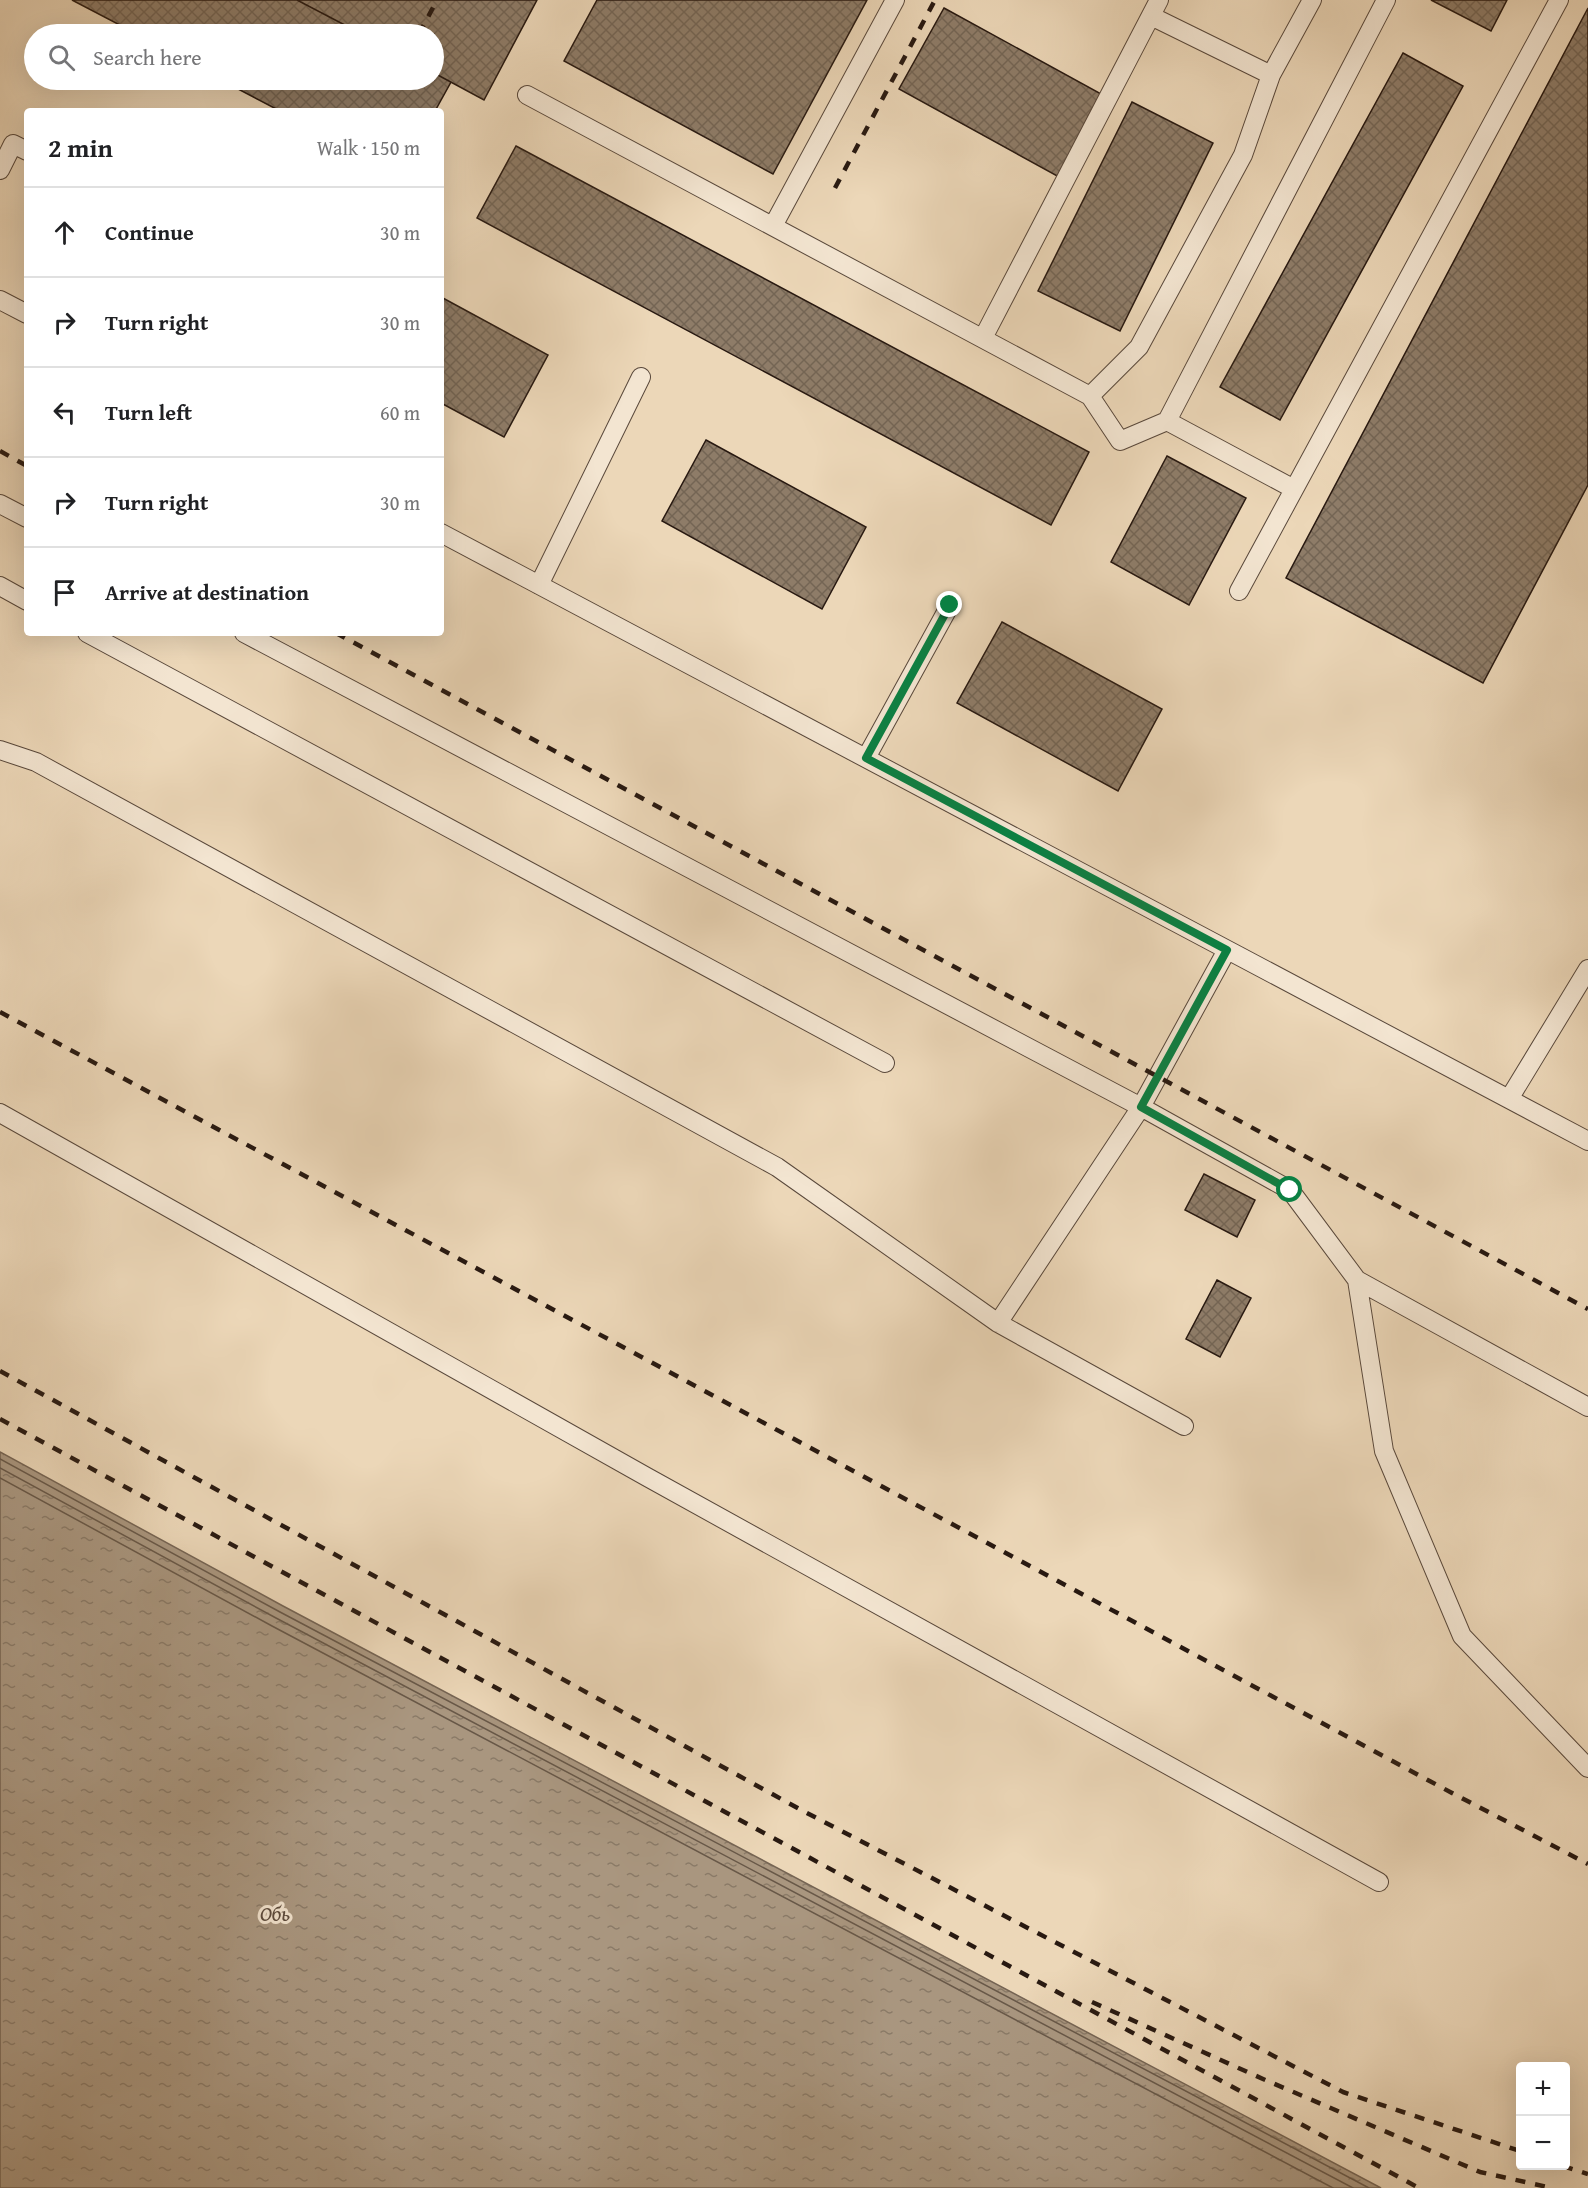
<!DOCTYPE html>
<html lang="en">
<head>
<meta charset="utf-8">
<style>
  :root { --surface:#fff; --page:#f6f6f6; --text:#202124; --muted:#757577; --line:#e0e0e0 }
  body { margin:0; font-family:"Gentium Book Plus",serif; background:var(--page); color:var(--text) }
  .controls { position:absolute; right:18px; bottom:18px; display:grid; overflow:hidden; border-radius:6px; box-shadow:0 6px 24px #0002 }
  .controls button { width:54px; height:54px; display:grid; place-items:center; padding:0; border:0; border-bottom:2px solid var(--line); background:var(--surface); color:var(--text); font:30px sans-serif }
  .stop { position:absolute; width:18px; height:18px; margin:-14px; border:4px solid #0b8043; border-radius:50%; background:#fff }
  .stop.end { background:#0b8043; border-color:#fff; box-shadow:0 2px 6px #0008 }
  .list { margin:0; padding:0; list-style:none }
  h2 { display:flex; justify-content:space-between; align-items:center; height:78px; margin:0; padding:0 24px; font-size:26px }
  h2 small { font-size:20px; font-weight:400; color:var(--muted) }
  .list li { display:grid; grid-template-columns:39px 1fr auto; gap:18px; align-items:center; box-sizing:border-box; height:90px; padding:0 24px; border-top:2px solid var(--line) }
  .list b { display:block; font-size:22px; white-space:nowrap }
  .list em { font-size:20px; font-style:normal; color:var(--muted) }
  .icon { flex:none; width:33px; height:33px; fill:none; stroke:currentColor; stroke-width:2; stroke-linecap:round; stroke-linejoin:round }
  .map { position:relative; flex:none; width:1588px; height:2188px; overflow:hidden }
  .search { position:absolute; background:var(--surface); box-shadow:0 6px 24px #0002; left:24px; top:24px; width:420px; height:66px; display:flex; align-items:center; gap:15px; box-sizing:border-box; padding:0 21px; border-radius:33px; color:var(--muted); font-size:22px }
  .panel { position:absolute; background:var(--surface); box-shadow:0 6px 24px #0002; left:24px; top:108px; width:420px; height:528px; border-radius:6px }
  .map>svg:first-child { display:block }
</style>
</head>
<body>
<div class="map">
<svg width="1588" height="2188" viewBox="0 0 1588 2188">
  <defs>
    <pattern id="water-ripples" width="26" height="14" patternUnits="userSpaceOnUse" patternTransform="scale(1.5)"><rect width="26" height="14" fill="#a9967f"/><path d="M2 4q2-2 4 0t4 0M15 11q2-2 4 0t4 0" fill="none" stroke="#8a7a67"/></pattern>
    <pattern id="building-cross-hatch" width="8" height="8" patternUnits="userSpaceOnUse" patternTransform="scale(1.5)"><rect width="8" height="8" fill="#8e7c68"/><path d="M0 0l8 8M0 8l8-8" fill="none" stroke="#746554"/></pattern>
  </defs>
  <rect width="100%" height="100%" fill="#ecd7b8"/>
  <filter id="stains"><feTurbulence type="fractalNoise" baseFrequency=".00333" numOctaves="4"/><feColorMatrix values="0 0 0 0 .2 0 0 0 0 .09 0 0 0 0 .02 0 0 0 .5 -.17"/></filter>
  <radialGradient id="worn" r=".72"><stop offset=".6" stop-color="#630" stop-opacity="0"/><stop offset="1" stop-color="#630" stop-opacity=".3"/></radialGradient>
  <path fill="url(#water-ripples)" stroke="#756453" stroke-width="1.5" d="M 0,1452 L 283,1606 L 1381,2188 L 0,2188 Z"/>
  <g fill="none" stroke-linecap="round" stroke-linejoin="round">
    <path stroke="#685848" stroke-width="1.5" d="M 0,1459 L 280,1612 L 1369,2188
      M 0,1468 L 276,1618 L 1353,2188
      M 0,1478 L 272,1626 L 1333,2188"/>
  </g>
  <path fill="url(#building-cross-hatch)" stroke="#281911" stroke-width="1.5" d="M 72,0 L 297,0 L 362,34 L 137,34 Z
    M 297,0 L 537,0 L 484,100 L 434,73 L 434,34 L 362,34 Z
    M 597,0 L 867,0 L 773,174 L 564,61 Z
    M 1431,0 L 1507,0 L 1491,31 Z
    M 944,8 L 1103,95 L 1059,177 L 899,89 Z
    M 1588,8 L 1588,485 L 1483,683 L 1286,578 Z
    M 1403,53 L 1463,86 L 1280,420 L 1220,387 Z
    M 434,73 L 451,82 L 435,111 L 280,111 L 221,80 L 434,80 Z
    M 1132,102 L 1213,143 L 1120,331 L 1038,291 Z
    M 516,146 L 1089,452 L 1051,525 L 477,218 Z
    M 441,297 L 548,355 L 504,437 L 441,403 Z
    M 706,440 L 866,527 L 822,609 L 662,521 Z
    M 1167,456 L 1246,498 L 1189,605 L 1111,562 Z
    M 1002,622 L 1162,709 L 1118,791 L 957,703 Z
    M 1204,1174 L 1255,1200 L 1237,1237 L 1185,1210 Z
    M 1217,1280 L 1251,1298 L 1220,1357 L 1186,1339 Z"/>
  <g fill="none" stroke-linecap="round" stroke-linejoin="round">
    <g stroke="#59483b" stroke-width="20">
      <path id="lane" d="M 1151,16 L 1271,75
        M 527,95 L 1090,396 L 1120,441 L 1167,421 L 1294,489
        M 0,170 L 13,144 L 27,151
        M 773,226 L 895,0
        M 0,300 L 27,314
        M 983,338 L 1159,0
        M 1090,396 L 1139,347 L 1243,155 L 1271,75 L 1312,0
        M 1167,421 L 1386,0
        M 0,504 L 27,518
        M 441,533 L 1588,1141
        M 539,585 L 641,377
        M 0,586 L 27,601
        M 1239,591 L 1559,0
        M 87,633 L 885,1063
        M 244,633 L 1141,1107 L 1290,1190 L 1357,1280 L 1384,1451 L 1462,1636 L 1588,1768
        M 0,750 L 36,762 L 777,1167 L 998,1323 L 1184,1426
        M 866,758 L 950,605
        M 1509,1099 L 1588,969
        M 0,1113 L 647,1477 L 1379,1882
        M 1357,1280 L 1588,1407
        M 998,1323 L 1141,1107 L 1227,950"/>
    </g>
    <use href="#lane" stroke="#f3e5d1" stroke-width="18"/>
    <path stroke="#281911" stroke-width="4.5" stroke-dasharray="10 10" stroke-linecap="butt" d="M 419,34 L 437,0
      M 835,188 L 935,0
      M 0,451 L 27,466
      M 336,633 L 1588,1309
      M 0,1012 L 1452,1793 L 1588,1864
      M 0,1371 L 805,1812 L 1343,2092 L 1520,2151
      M 0,1419 L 1419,2188
      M 1092,2002 L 1263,2079 L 1480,2172 L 1552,2188
      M 1563,2166 L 1588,2174"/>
  </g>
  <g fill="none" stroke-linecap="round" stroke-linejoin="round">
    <path stroke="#0b8043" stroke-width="8" d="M 950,605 L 866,758 L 1227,950 L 1141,1107 L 1290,1190"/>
  </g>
  <g text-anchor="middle" stroke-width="6" stroke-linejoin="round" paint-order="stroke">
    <g font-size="22" font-style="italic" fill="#5c4b3d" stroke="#f3e5d1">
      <text x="275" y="1921">Обь</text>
    </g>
  </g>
  <rect width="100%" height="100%" filter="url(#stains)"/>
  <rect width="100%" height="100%" fill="url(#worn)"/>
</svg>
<div class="controls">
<button>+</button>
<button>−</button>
</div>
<div class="stop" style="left:1290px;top:1190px"></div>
<div class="stop end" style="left:950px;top:605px"></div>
<div class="search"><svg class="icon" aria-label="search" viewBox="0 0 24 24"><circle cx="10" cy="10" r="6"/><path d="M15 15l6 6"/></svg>Search here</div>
<section class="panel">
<h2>2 min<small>Walk · 150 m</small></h2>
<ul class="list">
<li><svg class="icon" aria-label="ahead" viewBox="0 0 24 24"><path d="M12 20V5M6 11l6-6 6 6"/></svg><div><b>Continue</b></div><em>30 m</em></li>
<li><svg class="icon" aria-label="right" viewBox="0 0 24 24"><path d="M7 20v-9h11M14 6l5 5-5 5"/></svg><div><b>Turn right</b></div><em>30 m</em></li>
<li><svg class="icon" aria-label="left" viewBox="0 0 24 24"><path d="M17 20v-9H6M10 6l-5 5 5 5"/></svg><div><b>Turn left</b></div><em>60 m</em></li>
<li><svg class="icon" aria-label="right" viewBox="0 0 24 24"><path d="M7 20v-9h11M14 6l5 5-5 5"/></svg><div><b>Turn right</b></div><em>30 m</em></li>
<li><svg class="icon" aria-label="arrive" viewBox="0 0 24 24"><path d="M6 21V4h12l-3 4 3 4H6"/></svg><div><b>Arrive at destination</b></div></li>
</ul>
</section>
</div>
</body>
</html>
